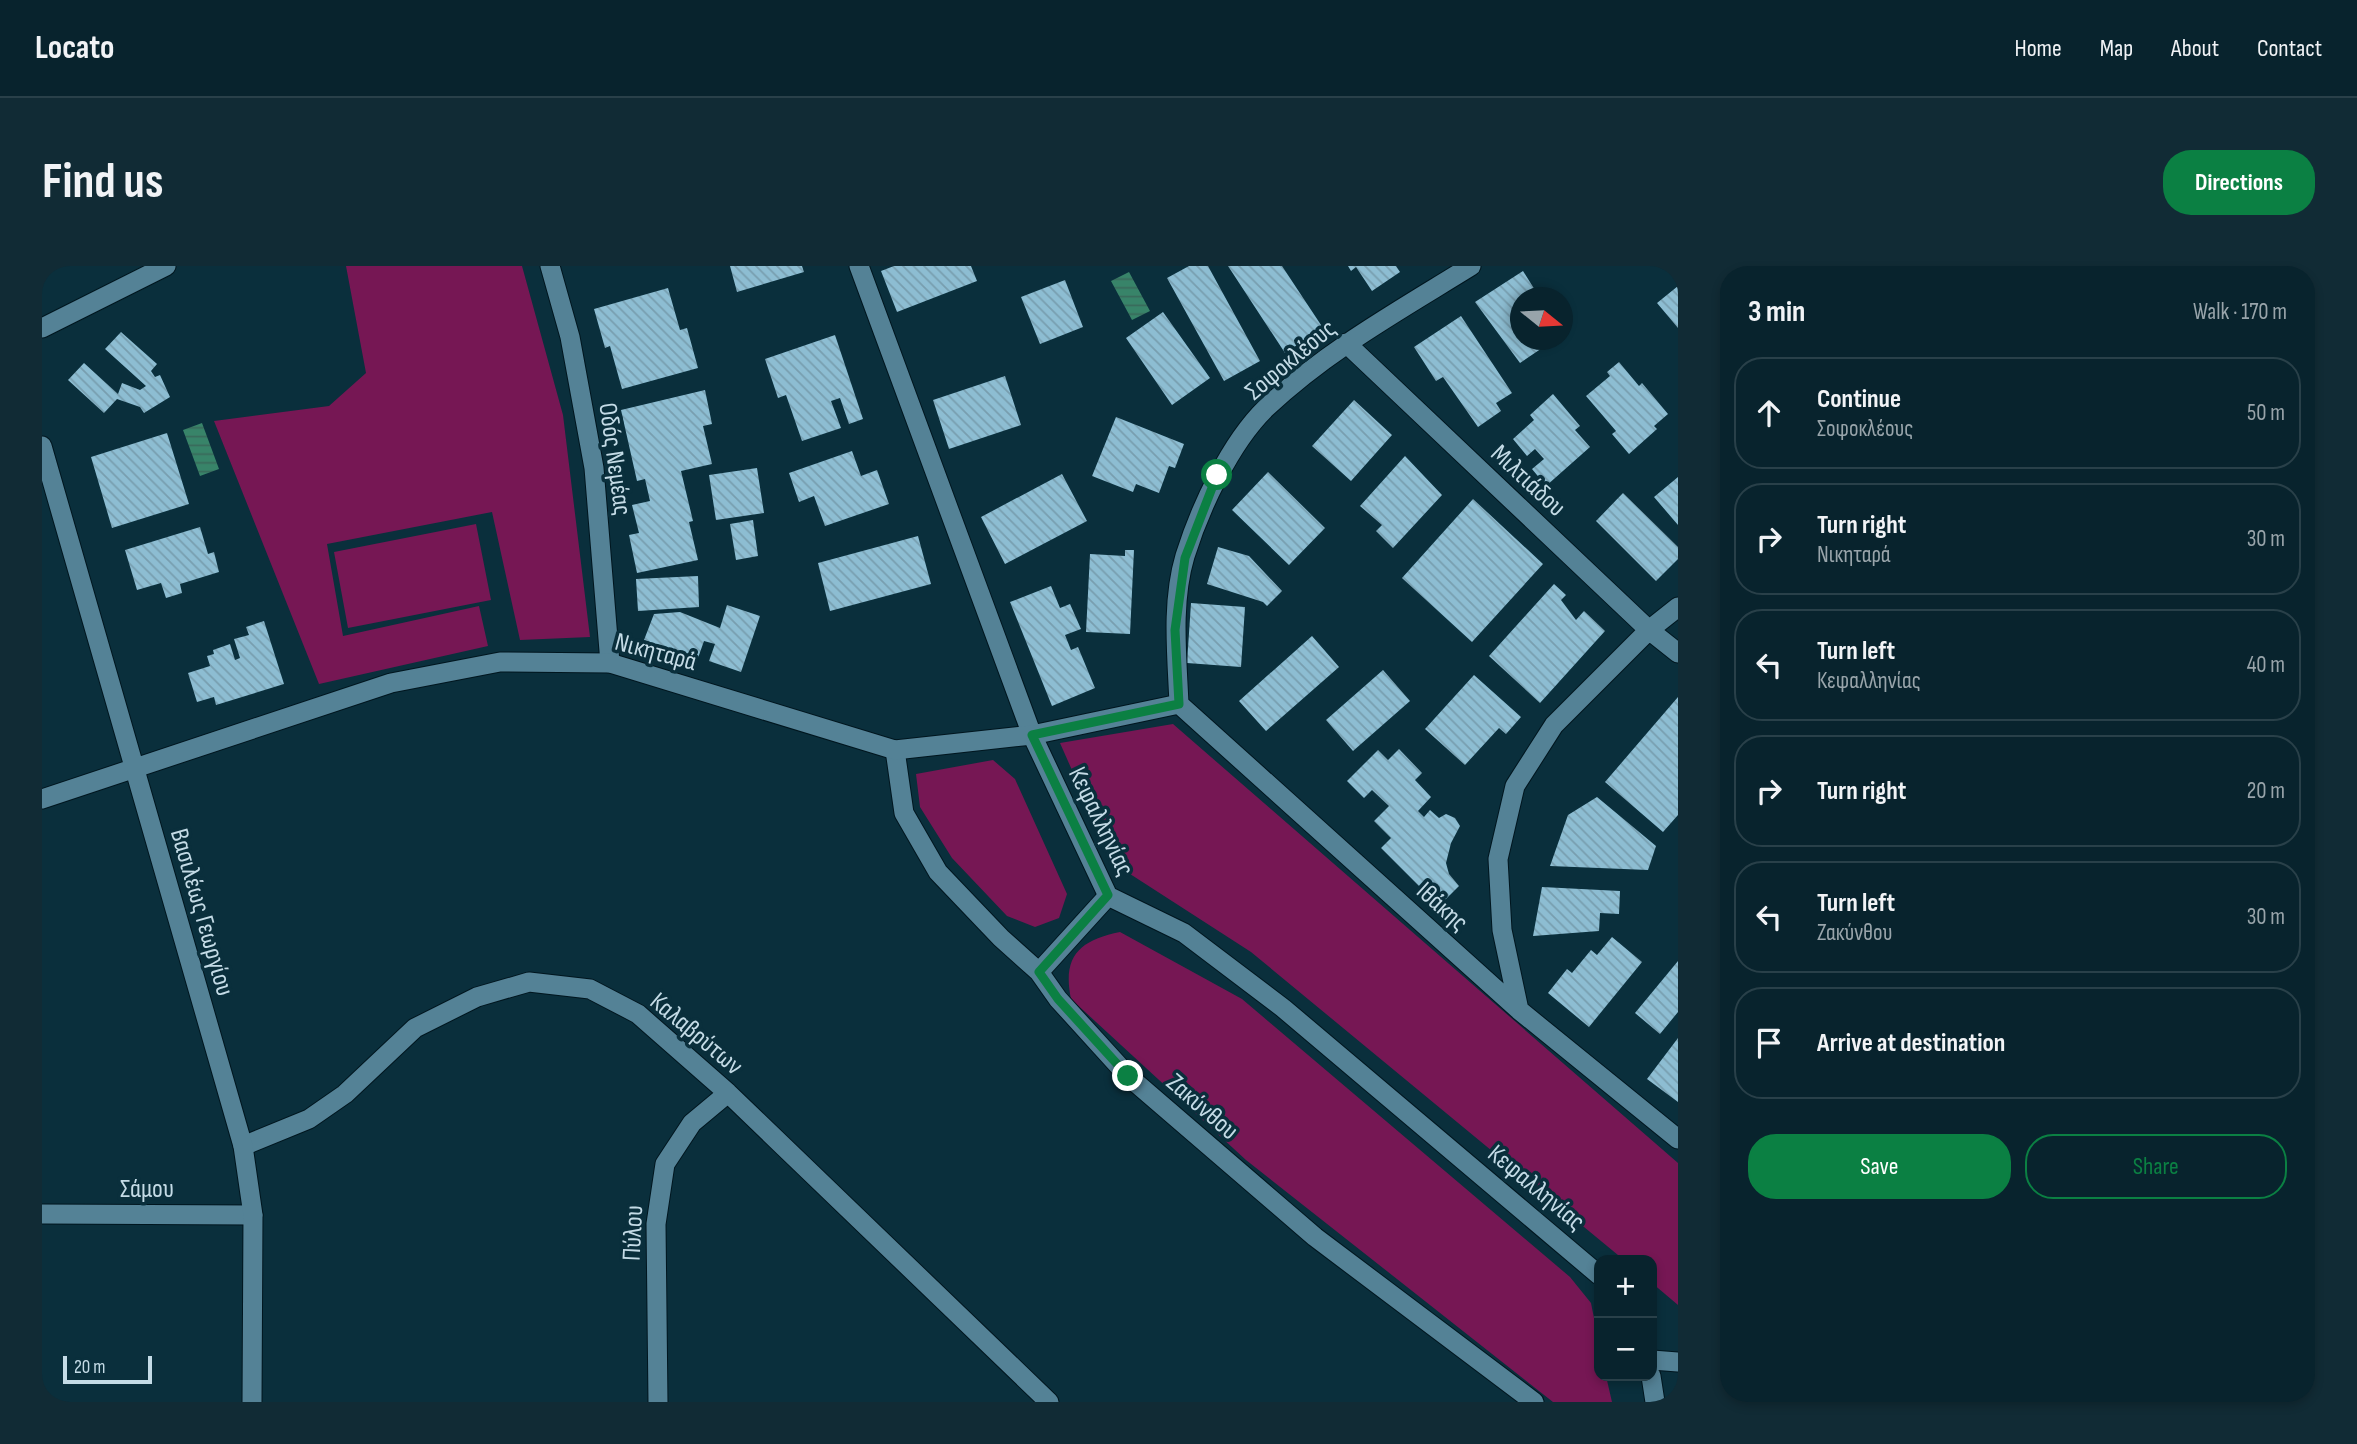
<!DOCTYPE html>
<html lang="en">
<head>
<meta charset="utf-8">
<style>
  :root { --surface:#08232d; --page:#112b35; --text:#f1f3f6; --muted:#98a4aa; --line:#294049; --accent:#0b8043 }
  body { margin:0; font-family:"Sofia Sans Condensed",sans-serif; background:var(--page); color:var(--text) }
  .controls { position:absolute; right:21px; bottom:21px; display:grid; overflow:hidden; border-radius:14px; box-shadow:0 4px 10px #0003 }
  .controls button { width:63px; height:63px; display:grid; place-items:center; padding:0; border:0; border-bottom:2px solid var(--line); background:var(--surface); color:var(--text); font:35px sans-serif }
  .compass { position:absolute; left:1468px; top:21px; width:63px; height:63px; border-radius:50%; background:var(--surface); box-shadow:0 4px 10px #0003; rotate:108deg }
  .scale { position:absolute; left:21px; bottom:18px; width:89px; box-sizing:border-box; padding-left:7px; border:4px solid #c4dbe6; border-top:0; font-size:19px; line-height:24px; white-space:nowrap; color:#c4dbe6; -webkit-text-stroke:5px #0a2f3c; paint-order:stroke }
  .stop { position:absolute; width:21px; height:21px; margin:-16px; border:5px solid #0b8043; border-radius:50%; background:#fff }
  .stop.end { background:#0b8043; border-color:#fff; box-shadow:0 2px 7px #0008 }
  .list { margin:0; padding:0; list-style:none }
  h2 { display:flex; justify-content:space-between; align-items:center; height:91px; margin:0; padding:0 28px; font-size:30px }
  h2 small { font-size:23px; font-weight:400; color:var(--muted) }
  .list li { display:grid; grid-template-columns:46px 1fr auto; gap:21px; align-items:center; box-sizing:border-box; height:112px; margin:0 14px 14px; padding:0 14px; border:2px solid var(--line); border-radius:28px }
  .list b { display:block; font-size:26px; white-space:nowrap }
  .list p { margin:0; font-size:23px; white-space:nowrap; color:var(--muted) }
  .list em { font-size:23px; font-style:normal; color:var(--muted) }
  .actions { display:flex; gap:14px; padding:21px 28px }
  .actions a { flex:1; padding:16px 0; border:2px solid var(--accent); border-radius:28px; text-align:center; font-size:24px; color:var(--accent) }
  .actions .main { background:var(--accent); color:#fff }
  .icon { flex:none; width:38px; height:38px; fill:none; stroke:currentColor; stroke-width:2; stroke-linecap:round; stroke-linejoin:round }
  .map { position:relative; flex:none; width:1636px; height:1136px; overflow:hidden; border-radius:28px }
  header { display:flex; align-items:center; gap:42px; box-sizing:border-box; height:98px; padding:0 35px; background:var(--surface); border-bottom:2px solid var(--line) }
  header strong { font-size:33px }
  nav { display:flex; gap:38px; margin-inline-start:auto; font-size:24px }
  .intro { display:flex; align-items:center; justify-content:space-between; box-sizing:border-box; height:168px; padding:0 42px }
  h1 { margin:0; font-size:49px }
  .button { padding:18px 32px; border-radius:28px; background:var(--accent); color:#fff; font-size:24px; font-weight:700 }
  main { display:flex; gap:42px; padding:0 42px }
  aside { flex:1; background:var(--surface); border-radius:28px; box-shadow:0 4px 10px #0003 }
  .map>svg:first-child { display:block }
</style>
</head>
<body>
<header>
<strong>Locato</strong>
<nav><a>Home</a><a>Map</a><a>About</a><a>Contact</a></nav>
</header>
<div class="intro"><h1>Find us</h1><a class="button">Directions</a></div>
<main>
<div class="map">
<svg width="1636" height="1136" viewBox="0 0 1636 1136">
  <defs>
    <pattern id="water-rules" width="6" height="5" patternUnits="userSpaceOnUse" patternTransform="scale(1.75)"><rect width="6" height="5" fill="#388469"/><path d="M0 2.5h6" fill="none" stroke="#396a5b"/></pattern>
    <pattern id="building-back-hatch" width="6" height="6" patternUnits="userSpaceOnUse" patternTransform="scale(1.75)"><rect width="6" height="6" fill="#8dbdd2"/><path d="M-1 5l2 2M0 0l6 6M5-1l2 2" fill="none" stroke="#789eaf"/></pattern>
  </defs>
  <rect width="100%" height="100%" fill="#0a2f3c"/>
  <path fill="#761754" d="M 304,0 L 480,0 L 521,149 L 548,371 L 478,374 L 450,246 L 285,278 L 301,370 L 437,340 L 446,380 L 277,418 L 172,155 L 287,140 L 324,107 Z
    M 434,258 L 449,334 L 306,362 L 292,286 Z
    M 1131,458 L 1636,897 L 1636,1039 L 1610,1017 L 1610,994 L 1582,994 L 1209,686 L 1071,597 L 1018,477 Z
    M 951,494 L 973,513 L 1025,628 L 1017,652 L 993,661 L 965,650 L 910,592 L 878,541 L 874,508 Z
    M 1078,666 L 1200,733 L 1528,1011 L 1549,1037 L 1557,1077 L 1557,1110 L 1564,1110 L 1570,1136 L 1511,1136 L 1204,894 L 1029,733 C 1020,690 1038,674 1078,666 Z"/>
  <path fill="url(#water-rules)" d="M 1087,6 L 1108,45 L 1090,54 L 1069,15 Z
    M 160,157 L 177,203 L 158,210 L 141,164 Z"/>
  <path fill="url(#building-back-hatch)" d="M 688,0 L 760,0 L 762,6 L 695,26 Z
    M 852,0 L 929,0 L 935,15 L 855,46 L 839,5 Z
    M 1147,0 L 1166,0 L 1218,95 L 1182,115 L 1125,12 Z
    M 1186,0 L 1240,0 L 1281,62 L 1243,87 Z
    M 1306,0 L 1354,0 L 1358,6 L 1330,25 L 1314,1 L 1309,5 Z
    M 1481,5 L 1498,32 L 1478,32 L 1478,74 L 1512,74 L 1478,97 L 1433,36 Z
    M 1023,14 L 1041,61 L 998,78 L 979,31 Z
    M 1636,20 L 1636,62 L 1615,37 Z
    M 626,22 L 638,64 L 645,62 L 656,102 L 580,123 L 568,80 L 563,82 L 552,43 Z
    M 1121,46 L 1168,112 L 1130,139 L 1084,72 Z
    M 1419,50 L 1470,127 L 1454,137 L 1459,145 L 1436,161 L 1401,111 L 1394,115 L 1372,81 Z
    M 79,66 L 115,98 L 109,105 L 113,111 L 118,109 L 128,131 L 102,147 L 98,141 L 75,133 L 62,147 L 26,114 L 42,97 L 76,128 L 80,117 L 98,124 L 104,120 L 63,83 Z
    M 793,69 L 821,153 L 807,158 L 798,132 L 789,135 L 799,162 L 760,175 L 744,129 L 736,132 L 723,93 Z
    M 1577,96 L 1597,120 L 1600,117 L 1626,148 L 1612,160 L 1615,163 L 1587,188 L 1570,168 L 1574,165 L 1544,130 L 1568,110 L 1565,106 Z
    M 963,110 L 979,159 L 907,183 L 891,134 Z
    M 663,124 L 670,158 L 661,160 L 670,198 L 639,205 L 651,255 L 647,256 L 656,294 L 595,307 L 587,269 L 597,267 L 590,239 L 608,235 L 603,213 L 595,215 L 579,144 Z
    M 1511,128 L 1538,160 L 1533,164 L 1548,181 L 1504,220 L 1490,203 L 1502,193 L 1493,183 L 1485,190 L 1471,173 L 1492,154 L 1488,149 Z
    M 1312,134 L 1350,169 L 1309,215 L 1270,180 Z
    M 1074,151 L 1142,178 L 1133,202 L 1127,200 L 1117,227 L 1094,218 L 1091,226 L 1050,210 Z
    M 125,167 L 147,238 L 70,262 L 49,191 Z
    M 810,185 L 819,210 L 835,204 L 847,238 L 783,260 L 772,230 L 757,236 L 747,207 Z
    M 1363,190 L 1400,229 L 1351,282 L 1334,265 L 1340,259 L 1318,240 Z
    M 715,202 L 722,247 L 674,254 L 667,209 Z
    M 1226,206 L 1283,262 L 1247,299 L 1190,244 Z
    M 1020,208 L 1045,255 L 963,298 L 939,251 Z
    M 1636,211 L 1636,259 L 1612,231 Z
    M 1581,227 L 1636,281 L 1636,293 L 1614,315 L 1554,255 Z
    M 1431,233 L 1501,298 L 1430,376 L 1360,312 Z
    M 711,254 L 716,290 L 694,294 L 688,258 Z
    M 158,261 L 166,288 L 172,286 L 177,306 L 138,318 L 140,327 L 124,332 L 119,317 L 95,324 L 83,284 Z
    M 876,270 L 889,318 L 788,345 L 776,297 Z
    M 1176,281 L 1207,290 L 1240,325 L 1225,340 L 1221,336 L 1165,318 Z
    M 1083,284 L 1092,284 L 1088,368 L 1044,366 L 1048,288 L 1083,290 Z
    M 656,310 L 657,341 L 596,345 L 594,313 Z
    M 1512,318 L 1524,329 L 1519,334 L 1534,354 L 1542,345 L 1563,365 L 1498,437 L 1447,390 Z
    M 1009,320 L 1018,342 L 1028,338 L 1039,363 L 1023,369 L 1029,384 L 1036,381 L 1053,422 L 1010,440 L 968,336 Z
    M 1149,337 L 1203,341 L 1199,401 L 1145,397 Z
    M 685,339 L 718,350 L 699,406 L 667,395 L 673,378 L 662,375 L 656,392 L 602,374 L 612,348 L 638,346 L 678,362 Z
    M 222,355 L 242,418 L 174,439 L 172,431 L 155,436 L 146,407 L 168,400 L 165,390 L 172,388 L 171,384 L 188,378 L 193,394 L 198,392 L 192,373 L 207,369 L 204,361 Z
    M 1270,370 L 1297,401 L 1224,465 L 1197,435 Z
    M 1341,404 L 1368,435 L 1311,485 L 1284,454 Z
    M 1432,409 L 1479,451 L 1464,468 L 1457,462 L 1423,499 L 1383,463 Z
    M 1636,431 L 1636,549 L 1621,566 L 1563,516 Z
    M 1357,483 L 1380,507 L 1373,514 L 1389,531 L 1376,545 L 1382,551 L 1388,544 L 1397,552 L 1404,548 L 1413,552 L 1418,560 L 1409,577 L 1404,597 L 1407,608 L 1417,620 L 1397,640 L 1339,582 L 1349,572 L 1332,555 L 1347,540 L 1330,524 L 1322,532 L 1305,515 L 1336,484 L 1346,494 Z
    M 1555,531 L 1614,580 L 1606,604 L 1508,600 L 1526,549 Z
    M 1500,621 L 1578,625 L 1577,648 L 1558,647 L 1557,665 L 1491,670 Z
    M 1570,671 L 1600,696 L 1547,761 L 1506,727 L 1525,703 L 1530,707 L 1549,684 L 1555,689 Z
    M 1636,695 L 1636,746 L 1618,768 L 1593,747 Z
    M 1636,772 L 1636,836 L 1605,813 Z"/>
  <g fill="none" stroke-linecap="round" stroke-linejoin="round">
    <g stroke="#00161f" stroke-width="21">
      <path id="minor" d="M 508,0 L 528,71 L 552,202 L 568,397
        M 817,0 L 990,469 L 1137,438
        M 0,62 L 124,0
        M 1304,77 L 1607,364 L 1636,387
        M 1137,438 L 1477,744 L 1636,873
        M 1137,438 C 1135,390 1129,337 1143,290 C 1158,242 1188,177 1224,142 C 1284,85 1358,44 1429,0
        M 853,484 L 862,547 L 896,606 L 959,672 L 997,706 L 1016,733 L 1086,810 L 1273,971 L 1492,1136
        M 997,706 L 1066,630
        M 1477,744 L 1460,664 L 1456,593 L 1473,520 L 1512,459 L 1607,364 L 1636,341
        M 201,880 L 267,853 L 303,828 L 373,762 L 435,731 L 487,716 L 548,723 L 596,748 L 686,827 L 1007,1136
        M 0,948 L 211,949
        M 1610,1094 L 1636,1096
        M 616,1136 L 614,958 L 623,898 L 650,857 L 686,827"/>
    </g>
    <g stroke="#00161f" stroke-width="21">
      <path id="tertiary" d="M 0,180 L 201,880 L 211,949 L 210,1136
        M 0,533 L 349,417 L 458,396 L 568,397 L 853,484 L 990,469 L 1066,630 L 1142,667 L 1241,742 L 1557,1009
        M 1609,1110 L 1613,1136"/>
    </g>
    <use href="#minor" stroke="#548296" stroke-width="19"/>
    <use href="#tertiary" stroke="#548296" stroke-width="19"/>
  </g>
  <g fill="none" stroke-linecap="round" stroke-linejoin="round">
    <path stroke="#0b8043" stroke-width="9" d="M 1086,810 L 1016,733 L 997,706 L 1066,629 L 990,469 L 1137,438 L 1133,364 L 1143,292 L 1175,209"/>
  </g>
  <g text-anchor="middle" stroke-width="7" stroke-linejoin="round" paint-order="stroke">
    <g font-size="26" fill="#c4dbe6" stroke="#0a2f3c">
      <text transform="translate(1248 93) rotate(-40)" y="9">Σοφοκλέους</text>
      <text transform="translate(574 193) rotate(82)" y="9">Οδóς Νεμέας</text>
      <text transform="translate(1487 214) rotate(43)" y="9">Μιλτιάδου</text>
      <text transform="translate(614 385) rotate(15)" y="9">Νικηταρά</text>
      <text transform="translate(1060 555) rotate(64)" y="9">Κεφαλληνίας</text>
      <text transform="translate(1401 640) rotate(42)" y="9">Ιθάκης</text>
      <text transform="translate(161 646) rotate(74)" y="9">Βασιλέως Γεωργίου</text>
      <text transform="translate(655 767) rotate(40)" y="9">Καλαβρύτων</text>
      <text transform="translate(1161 840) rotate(41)" y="9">Ζακύνθου</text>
      <text transform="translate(1495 921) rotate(40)" y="9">Κεφαλληνίας</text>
      <text x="105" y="931">Σάμου</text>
      <text transform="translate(590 967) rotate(-87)" y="9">Πύλου</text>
    </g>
  </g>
</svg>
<div class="controls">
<button>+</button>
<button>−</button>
</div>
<svg class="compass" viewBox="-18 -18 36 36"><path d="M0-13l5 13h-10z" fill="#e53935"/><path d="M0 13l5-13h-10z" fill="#98a4aa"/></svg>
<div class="scale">20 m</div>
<div class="stop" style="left:1175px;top:209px"></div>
<div class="stop end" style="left:1086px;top:810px"></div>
</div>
<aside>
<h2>3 min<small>Walk · 170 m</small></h2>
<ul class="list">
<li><svg class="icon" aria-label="ahead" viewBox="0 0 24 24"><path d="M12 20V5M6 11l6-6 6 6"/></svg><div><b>Continue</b><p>Σοφοκλέους</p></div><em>50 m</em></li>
<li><svg class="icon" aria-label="right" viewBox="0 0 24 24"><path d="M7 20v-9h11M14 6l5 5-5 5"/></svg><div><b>Turn right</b><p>Νικηταρά</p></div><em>30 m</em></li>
<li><svg class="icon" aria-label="left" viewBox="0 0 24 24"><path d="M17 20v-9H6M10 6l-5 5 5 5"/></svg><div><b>Turn left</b><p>Κεφαλληνίας</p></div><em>40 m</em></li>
<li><svg class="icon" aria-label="right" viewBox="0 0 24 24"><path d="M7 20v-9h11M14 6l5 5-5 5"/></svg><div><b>Turn right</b></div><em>20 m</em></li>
<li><svg class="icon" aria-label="left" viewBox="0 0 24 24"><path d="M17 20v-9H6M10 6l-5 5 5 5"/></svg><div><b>Turn left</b><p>Ζακύνθου</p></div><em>30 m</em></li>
<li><svg class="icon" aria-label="arrive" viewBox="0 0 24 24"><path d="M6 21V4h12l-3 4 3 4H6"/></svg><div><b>Arrive at destination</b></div></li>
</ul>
<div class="actions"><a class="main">Save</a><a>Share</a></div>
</aside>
</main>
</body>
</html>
